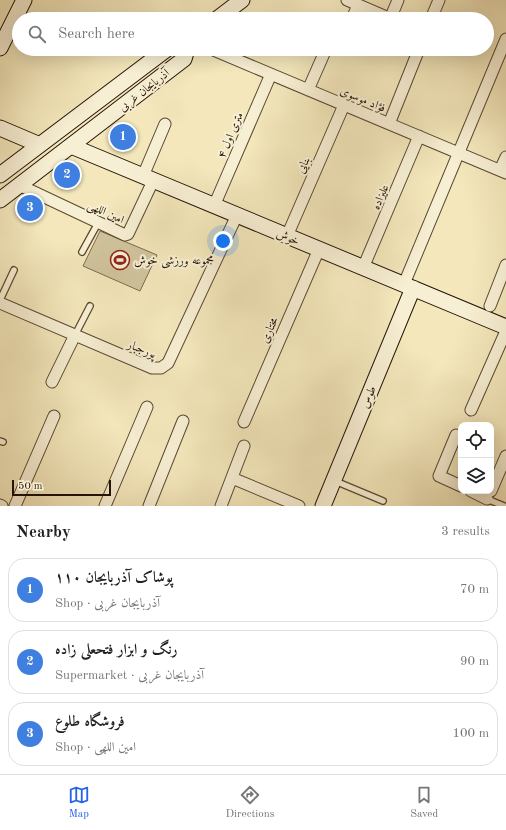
<!DOCTYPE html>
<html lang="en">
<head>
<meta charset="utf-8">
<style>
  :root { --surface:#fff; --page:#f2f2f2; --text:#202124; --muted:#757577; --line:#e0e0e0; --accent:#2563eb }
  body { margin:0; font-family:"Old Standard TT",Amiri,serif; background:var(--page); color:var(--text) }
  .controls { position:absolute; right:12px; bottom:12px; display:grid; overflow:hidden; border-radius:8px; box-shadow:0 4px 16px #0002 }
  .controls button { width:36px; height:36px; display:grid; place-items:center; padding:0; border:0; border-bottom:1px solid var(--line); background:var(--surface); color:var(--text); font:20px sans-serif }
  .scale { position:absolute; left:12px; bottom:10px; width:99px; box-sizing:border-box; padding-left:4px; border:2px solid #261405; border-top:0; font-size:11px; line-height:14px; white-space:nowrap; color:#261405; -webkit-text-stroke:3px #f7efd3; paint-order:stroke }
  .you { position:absolute; left:223px; top:241px; width:14px; height:14px; margin:-10px; border:3px solid #fff; border-radius:50%; background:#1a73e8; box-shadow:0 0 0 6px #1a73e833 }
  .badge { display:grid; place-items:center; width:26px; height:26px; border-radius:50%; background:var(--accent); color:#fff; font-size:13px; font-weight:700 }
  .pin { position:absolute; translate:-50% -50%; border:2px solid #fff; box-shadow:0 1px 4px #0006 }
  .list { margin:0; padding:0; list-style:none }
  h2 { display:flex; justify-content:space-between; align-items:center; height:52px; margin:0; padding:0 16px; font-size:17px }
  h2 small { font-size:13px; font-weight:400; color:var(--muted) }
  .list li { display:grid; grid-template-columns:26px 1fr auto; gap:12px; align-items:center; box-sizing:border-box; height:64px; margin:0 8px 8px; padding:0 8px; border:1px solid var(--line); border-radius:16px }
  .list b { display:block; font-size:15px; white-space:nowrap }
  .list p { margin:0; font-size:13px; white-space:nowrap; color:var(--muted) }
  .list em { font-size:13px; font-style:normal; color:var(--muted) }
  .icon { flex:none; width:22px; height:22px; fill:none; stroke:currentColor; stroke-width:2; stroke-linecap:round; stroke-linejoin:round }
  .map { position:relative; flex:none; width:506px; height:506px; overflow:hidden }
  .search { position:absolute; background:var(--surface); box-shadow:0 4px 16px #0002; left:12px; right:12px; top:12px; height:44px; display:flex; align-items:center; gap:10px; box-sizing:border-box; padding:0 14px; border-radius:22px; color:var(--muted); font-size:15px }
  .sheet { height:268px; background:var(--surface) }
  nav { display:flex; justify-content:space-around; align-items:center; box-sizing:border-box; height:56px; border-top:1px solid var(--line); background:var(--surface); font-size:11px; color:var(--muted) }
  nav a { display:grid; justify-items:center; gap:2px }
  nav .on { color:var(--accent) }
  .map>svg:first-child { display:block }
</style>
</head>
<body>
<div class="map">
<svg width="506" height="506" viewBox="0 0 506 506">
  <rect width="100%" height="100%" fill="#f3e7bb"/>
  <filter id="stains"><feTurbulence type="fractalNoise" baseFrequency=".005" numOctaves="4"/><feColorMatrix values="0 0 0 0 .2 0 0 0 0 .09 0 0 0 0 .02 0 0 0 .5 -.17"/></filter>
  <radialGradient id="worn" r=".72"><stop offset=".6" stop-color="#630" stop-opacity="0"/><stop offset="1" stop-color="#630" stop-opacity=".3"/></radialGradient>
  <path fill="#d0c39c" stroke="#7b6c50" d="M 100,231 L 157,255 L 140,291 L 83,266 Z"/>
  <g fill="none" stroke-linecap="round" stroke-linejoin="round">
    <g stroke="#594932" stroke-width="8">
      <path id="lane" d="M 82,252 L 98,223
        M 0,300 L 14,270
        M 75,335 L 90,306
        M 0,441 L 3,442
        M 335,481 L 383,501
        M 487,499 L 504,506"/>
    </g>
    <g stroke="#594932" stroke-width="13">
      <path id="street" d="M 347,0 L 391,19
        M 352,19 L 358,5
        M 390,19 L 398,0
        M 431,19 L 439,0
        M 211,49 L 506,173
        M 308,90 L 326,49
        M 389,124 L 419,49
        M 500,170 L 506,157
        M 143,176 L 165,124
        M 19,185 L 125,235 L 128,234 L 153,181
        M 214,206 L 271,74
        M 287,236 L 344,105
        M 363,268 L 419,136
        M 404,284 L 506,39
        M 0,303 L 152,368 L 161,368 L 168,363 L 237,215
        M 490,306 L 506,265
        M 52,382 L 75,335
        M 471,410 L 506,331
        M 244,422 L 319,249
        M 456,435 L 439,476 L 461,486
        M 232,478 L 299,506
        M 471,491 L 487,499
        M 491,491 L 506,456
        M 0,505 L 2,506
        M 15,506 L 54,416
        M 105,506 L 147,407
        M 149,506 L 183,421
        M 221,506 L 244,446"/>
    </g>
    <g stroke="#261405" stroke-width="17">
      <path id="secondary" d="M 217,19 L 242,0
        M 0,48 L 24,0
        M 0,128 L 40,145
        M 71,146 L 506,327
        M 0,175 L 167,49
        M 0,200 L 184,59 L 187,49
        M 323,506 L 413,288"/>
    </g>
    <use href="#lane" stroke="#f7efd3" stroke-width="5.5"/>
    <use href="#street" stroke="#f7efd3" stroke-width="11"/>
    <use href="#secondary" stroke="#f7efd3" stroke-width="15"/>
  </g>
  <defs>
    <g id="stadium-ring" transform="scale(1)"><circle r="9.5" fill="#f7efd3" stroke="#8f2418" stroke-width="1.5"/><path d="M0-5a6.5 5 0 1 0 0 10a6.5 5 0 1 0 0-10ZM-3.5-1.8h7v3.6h-7Z" fill="#8f2418"/></g>
  </defs>
  <g fill-rule="evenodd">
    <use href="#stadium-ring" x="120" y="260"/>
  </g>
  <g text-anchor="middle" stroke-width="4" stroke-linejoin="round" paint-order="stroke">
    <g font-size="12" fill="#261405" stroke="#f7efd3">
      <text transform="translate(144 90) rotate(-38)" y="4">آذربایجان غربی</text>
      <text transform="translate(363 99) rotate(23)" y="4">فؤاد موسوی</text>
      <text transform="translate(230 135) rotate(-67)" y="4">۴ متری اول</text>
      <text transform="translate(303 165) rotate(-66)" y="4">بنایی</text>
      <text transform="translate(380 197) rotate(-67)" y="4">علیزاده</text>
      <text transform="translate(106 212) rotate(25)" y="4">امین اللهی</text>
      <text transform="translate(288 237) rotate(22)" y="4">خوش</text>
      <text transform="translate(269 330) rotate(-66)" y="4">مختاری</text>
      <text transform="translate(142 349) rotate(22)" y="4">پورجبار</text>
      <text transform="translate(368 397) rotate(-67)" y="4">طوس</text>
    </g>
    <g font-size="12" fill="#261405" stroke="#f7efd3" text-anchor="start">
      <text x="134" y="264">مجموعه ورزشی خوش</text>
    </g>
  </g>
  <rect width="100%" height="100%" filter="url(#stains)"/>
  <rect width="100%" height="100%" fill="url(#worn)"/>
</svg>
<div class="controls">
<button><svg class="icon" aria-label="locate" viewBox="0 0 24 24"><circle cx="12" cy="12" r="6"/><path d="M12 2v4M12 18v4M2 12h4M18 12h4"/></svg></button>
<button><svg class="icon" aria-label="layers" viewBox="0 0 24 24"><path d="M12 4l9 5-9 5-9-5zM3 14l9 5 9-5"/></svg></button>
</div>
<div class="scale">50 m</div>
<div class="you"></div>
<div class="pin badge" style="left:123px;top:137px;background:#3f7fe0">1</div>
<div class="pin badge" style="left:67px;top:175px;background:#3f7fe0">2</div>
<div class="pin badge" style="left:30px;top:208px;background:#3f7fe0">3</div>
<div class="search"><svg class="icon" aria-label="search" viewBox="0 0 24 24"><circle cx="10" cy="10" r="6"/><path d="M15 15l6 6"/></svg>Search here</div>
</div>
<section class="sheet">
<h2>Nearby<small>3 results</small></h2>
<ul class="list">
<li><span class="badge" style="background:#3f7fe0">1</span><div><b>پوشاک آذربایجان ۱۱۰</b><p>Shop · آذربایجان غربی</p></div><em>70 m</em></li>
<li><span class="badge" style="background:#3f7fe0">2</span><div><b>رنگ و ابزار فتحعلی زاده</b><p>Supermarket · آذربایجان غربی</p></div><em>90 m</em></li>
<li><span class="badge" style="background:#3f7fe0">3</span><div><b>فروشگاه طلوع</b><p>Shop · امین اللهی</p></div><em>100 m</em></li>
</ul>
</section>
<nav>
<a class="on"><svg class="icon" aria-label="map" viewBox="0 0 24 24"><path d="M3 6l6-2 6 2 6-2v14l-6 2-6-2-6 2zM9 4v14M15 6v14"/></svg>Map</a>
<a><svg class="icon" aria-label="directions" viewBox="0 0 24 24"><path d="M12 3l9 9-9 9-9-9zM9 14v-3h6M13 9l2 2-2 2"/></svg>Directions</a>
<a><svg class="icon" aria-label="saved" viewBox="0 0 24 24"><path d="M7 4h10v16l-5-4-5 4z"/></svg>Saved</a>
</nav>
</body>
</html>
